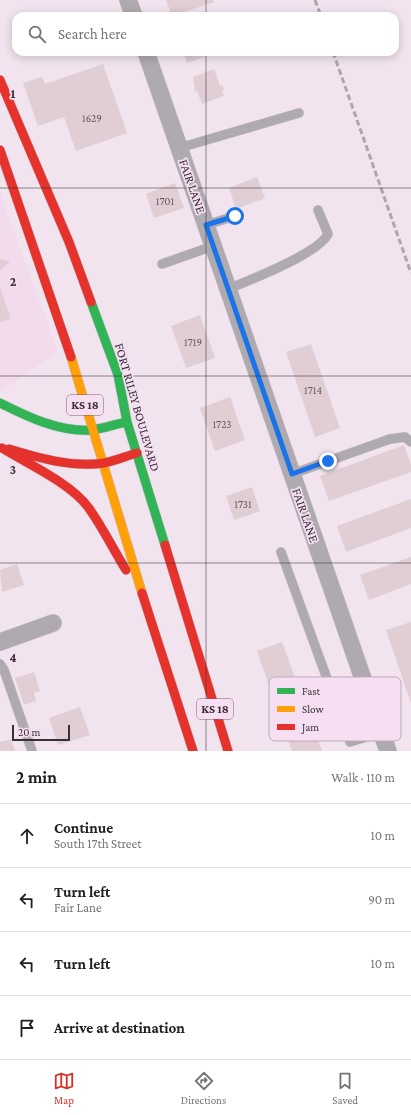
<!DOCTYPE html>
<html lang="en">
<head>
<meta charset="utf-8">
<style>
  :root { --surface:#fff; --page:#f6f6f6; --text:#202124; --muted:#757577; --line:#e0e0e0; --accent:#d93025 }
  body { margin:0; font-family:"Crimson Pro",serif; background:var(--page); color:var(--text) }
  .scale { position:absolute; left:12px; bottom:10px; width:58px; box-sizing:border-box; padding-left:4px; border:2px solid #393038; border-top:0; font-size:11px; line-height:14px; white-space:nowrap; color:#393038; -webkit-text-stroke:3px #f6dff2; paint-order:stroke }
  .stop { position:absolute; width:12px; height:12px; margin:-9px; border:3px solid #1a73e8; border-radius:50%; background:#fff }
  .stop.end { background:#1a73e8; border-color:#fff; box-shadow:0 1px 4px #0008 }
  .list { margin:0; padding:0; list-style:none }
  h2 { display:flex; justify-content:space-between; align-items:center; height:52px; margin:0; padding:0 16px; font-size:17px }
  h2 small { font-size:13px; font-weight:400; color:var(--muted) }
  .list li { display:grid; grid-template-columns:26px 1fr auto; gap:12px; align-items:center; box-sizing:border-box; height:64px; padding:0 16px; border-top:1px solid var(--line) }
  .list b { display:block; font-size:15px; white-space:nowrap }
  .list p { margin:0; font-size:13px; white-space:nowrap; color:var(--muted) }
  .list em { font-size:13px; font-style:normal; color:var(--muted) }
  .icon { flex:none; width:22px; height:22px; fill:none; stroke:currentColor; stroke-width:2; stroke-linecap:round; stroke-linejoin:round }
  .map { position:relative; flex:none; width:411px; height:751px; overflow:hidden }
  .search { position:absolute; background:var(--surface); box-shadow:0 2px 10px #0003; left:12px; right:12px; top:12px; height:44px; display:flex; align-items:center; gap:10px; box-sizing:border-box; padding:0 14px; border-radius:12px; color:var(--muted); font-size:15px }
  .sheet { height:308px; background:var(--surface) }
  nav { display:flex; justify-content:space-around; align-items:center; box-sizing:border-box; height:56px; border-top:1px solid var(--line); background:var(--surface); font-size:11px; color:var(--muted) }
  nav a { display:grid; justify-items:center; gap:2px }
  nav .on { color:var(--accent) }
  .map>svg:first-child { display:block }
</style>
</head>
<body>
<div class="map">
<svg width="411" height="751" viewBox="0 0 411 751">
  <rect width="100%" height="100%" fill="#f1e4ee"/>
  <path fill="#f2dbed" d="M 0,193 L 58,352 L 2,391 L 0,390 Z"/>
  <path fill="#e1cdd4" d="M 166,0 L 213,0 L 214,2 L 172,16 Z
    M 183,52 L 208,52 L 209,55 L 187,63 Z
    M 103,64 L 127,133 L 76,151 L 64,117 L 38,126 L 23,83 L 42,77 L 45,84 Z
    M 214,69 L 220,86 L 222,85 L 224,90 L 222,90 L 224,96 L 202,104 L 197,91 L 195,92 L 193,77 Z
    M 257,177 L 265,198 L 236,209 L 229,188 Z
    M 175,183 L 184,208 L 154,218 L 146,194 Z
    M 0,259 L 10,261 L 0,271 Z
    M 0,287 L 11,319 L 0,322 Z
    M 200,315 L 215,358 L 186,368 L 171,326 Z
    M 311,344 L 340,428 L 315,437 L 286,352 Z
    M 230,397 L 245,440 L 215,451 L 200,408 Z
    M 404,445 L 411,465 L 411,472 L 329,501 L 320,476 Z
    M 252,487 L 260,511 L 234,520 L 226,496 Z
    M 411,499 L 411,528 L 346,552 L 337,526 Z
    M 411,557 L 411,584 L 369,600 L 360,575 Z
    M 17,564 L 24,585 L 2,592 L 0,570 Z
    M 411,622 L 411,703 L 386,630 Z
    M 282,642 L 322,751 L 292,751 L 257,651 Z
    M 34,672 L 40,691 L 34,693 L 36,701 L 24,705 L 15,678 Z
    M 80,707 L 90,735 L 58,745 L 49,718 Z
    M 11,739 L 15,751 L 0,751 L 0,742 Z"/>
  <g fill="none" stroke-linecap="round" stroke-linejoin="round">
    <g stroke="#cbc1c9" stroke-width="10">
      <path id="lane" d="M 179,148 L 299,113
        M 206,225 L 235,216
        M 162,264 L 213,246
        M 228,289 C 250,280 318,254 328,234 L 318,210
        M 292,474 L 390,439 L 405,437 L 411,442
        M 281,552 L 350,742 L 382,732
        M 0,664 L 4,670 L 32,751"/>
    </g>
    <g stroke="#cbc1c9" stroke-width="18">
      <path id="street" d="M 128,0 L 134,16
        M 146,52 L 388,751
        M 0,642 L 53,623"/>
    </g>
    <g stroke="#cbc1c9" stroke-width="10">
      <path id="fast" d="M 91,302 L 118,375 L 127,422 L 165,545
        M 0,403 C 28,417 59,432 91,430 C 103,429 115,424 127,422"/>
    </g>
    <g stroke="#cbc1c9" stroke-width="10">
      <path id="slow" d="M 71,357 L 142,593"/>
    </g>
    <g stroke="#cbc1c9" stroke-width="10">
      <path id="jam" d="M 0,80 L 69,242 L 91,302
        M 0,150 L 71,357
        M 2,448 C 28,464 70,483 88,507 C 102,526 113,549 126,570
        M 9,449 C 40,458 72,468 104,463 C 115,461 126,456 137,453
        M 165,545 L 228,751
        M 142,593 L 193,751"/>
    </g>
    <use href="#lane" stroke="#afaaaf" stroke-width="9"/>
    <use href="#street" stroke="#afaaaf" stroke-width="17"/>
    <use href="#fast" stroke="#30b455" stroke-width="9"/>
    <use href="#slow" stroke="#ff9f0a" stroke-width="9"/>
    <use href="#jam" stroke="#e5322d" stroke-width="9"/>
    <path stroke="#ada7ad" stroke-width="3" stroke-dasharray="6 3" stroke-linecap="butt" d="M 315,0 L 321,16
      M 333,52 L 411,273"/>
  </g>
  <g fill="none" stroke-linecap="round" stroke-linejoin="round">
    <path stroke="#1a73e8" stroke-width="5" d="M 235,216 L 206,225 L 292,474 L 328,461"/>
  </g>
  <path fill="none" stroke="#393038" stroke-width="1" stroke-opacity="0.55" d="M 206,0 L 206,16M 206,52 L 206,751M 0,188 L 411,188M 0,376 L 411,376M 0,563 L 411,563"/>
  <g text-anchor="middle" stroke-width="3.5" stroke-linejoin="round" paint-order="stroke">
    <g font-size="11" fill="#655961">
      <text x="92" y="122">1629</text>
      <text x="165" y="205">1701</text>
      <text x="193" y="346">1719</text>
      <text x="313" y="394">1714</text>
      <text x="222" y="428">1723</text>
      <text x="243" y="508">1731</text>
    </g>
    <g fill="#f6dff2" stroke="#726470" stroke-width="1">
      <rect x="67" y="395" width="36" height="20" rx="3"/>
      <rect x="197" y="699" width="36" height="20" rx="3"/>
    </g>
    <g font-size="12" font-weight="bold" fill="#393038">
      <text x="85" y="409">KS 18</text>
      <text x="215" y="713">KS 18</text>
    </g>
    <g font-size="13" fill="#393038" stroke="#f6dff2">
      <text transform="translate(193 186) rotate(71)" y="5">FAIR LANE</text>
      <text transform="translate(138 407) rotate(74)" y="5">FORT RILEY BOULEVARD</text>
      <text transform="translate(306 515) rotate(71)" y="5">FAIR LANE</text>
    </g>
  </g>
  <rect x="269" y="677" width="132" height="64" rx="6" fill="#f6dff2" stroke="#bdaaba" stroke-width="1"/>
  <rect x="277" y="688" width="18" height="6" fill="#30b455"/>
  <rect x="277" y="706" width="18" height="6" fill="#ff9f0a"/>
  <rect x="277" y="724" width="18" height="6" fill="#e5322d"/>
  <g font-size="11" fill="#393038">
    <text x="302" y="695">Fast</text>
    <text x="302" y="713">Slow</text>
    <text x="302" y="731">Jam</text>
  </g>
  <g font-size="13" text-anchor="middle" font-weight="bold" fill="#393038" stroke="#f6dff2" stroke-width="3.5" stroke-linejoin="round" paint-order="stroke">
    <text x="13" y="98">1</text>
    <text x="13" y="286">2</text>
    <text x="13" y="474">3</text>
    <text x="13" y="662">4</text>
  </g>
</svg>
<div class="scale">20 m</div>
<div class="stop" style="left:235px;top:216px"></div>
<div class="stop end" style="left:328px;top:461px"></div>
<div class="search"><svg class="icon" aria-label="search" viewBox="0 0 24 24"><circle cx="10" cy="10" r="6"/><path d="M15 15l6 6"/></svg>Search here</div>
</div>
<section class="sheet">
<h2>2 min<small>Walk · 110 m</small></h2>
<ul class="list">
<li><svg class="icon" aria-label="ahead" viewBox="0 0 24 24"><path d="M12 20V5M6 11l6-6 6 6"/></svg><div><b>Continue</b><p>South 17th Street</p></div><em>10 m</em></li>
<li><svg class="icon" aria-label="left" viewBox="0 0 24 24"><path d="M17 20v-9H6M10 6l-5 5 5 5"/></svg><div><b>Turn left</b><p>Fair Lane</p></div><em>90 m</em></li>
<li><svg class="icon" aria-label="left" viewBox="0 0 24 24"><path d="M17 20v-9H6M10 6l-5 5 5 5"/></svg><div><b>Turn left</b></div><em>10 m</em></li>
<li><svg class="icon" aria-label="arrive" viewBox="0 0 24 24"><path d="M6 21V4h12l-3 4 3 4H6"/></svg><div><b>Arrive at destination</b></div></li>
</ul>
</section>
<nav>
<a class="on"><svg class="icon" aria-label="map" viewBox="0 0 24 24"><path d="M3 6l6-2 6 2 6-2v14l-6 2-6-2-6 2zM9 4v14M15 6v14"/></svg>Map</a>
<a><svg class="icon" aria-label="directions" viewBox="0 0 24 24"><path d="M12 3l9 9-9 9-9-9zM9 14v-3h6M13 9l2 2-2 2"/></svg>Directions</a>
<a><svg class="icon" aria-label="saved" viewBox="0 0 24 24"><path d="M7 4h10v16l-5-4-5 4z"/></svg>Saved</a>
</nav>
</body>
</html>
